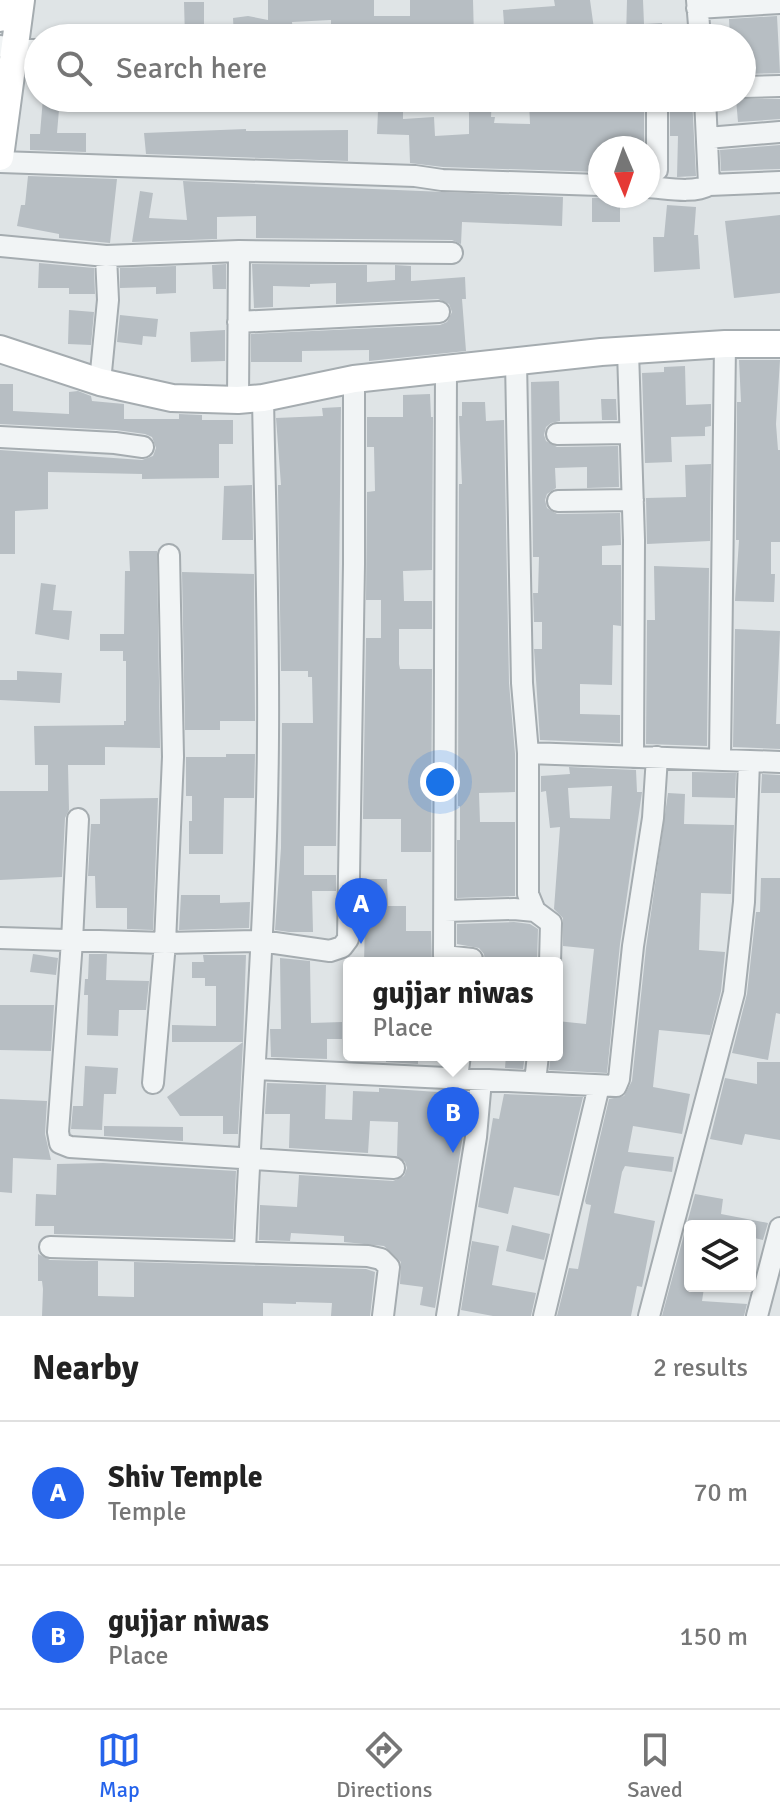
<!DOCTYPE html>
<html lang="en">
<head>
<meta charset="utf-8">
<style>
  :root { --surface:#fff; --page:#f6f6f6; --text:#222; --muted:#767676; --line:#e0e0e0; --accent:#2563eb }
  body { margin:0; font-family:Signika,sans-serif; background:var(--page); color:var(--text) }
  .controls { position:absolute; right:24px; bottom:24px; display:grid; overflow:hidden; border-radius:8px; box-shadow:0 2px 6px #0004 }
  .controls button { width:72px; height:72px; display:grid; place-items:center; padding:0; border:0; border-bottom:2px solid var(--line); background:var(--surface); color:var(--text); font:40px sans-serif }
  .compass { position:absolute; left:588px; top:136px; width:72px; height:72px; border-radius:50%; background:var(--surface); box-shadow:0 2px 6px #0004; rotate:178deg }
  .you { position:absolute; left:440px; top:782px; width:28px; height:28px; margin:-20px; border:6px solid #fff; border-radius:50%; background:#1a73e8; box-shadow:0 0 0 12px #1a73e833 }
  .badge { display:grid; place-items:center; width:52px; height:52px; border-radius:50%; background:var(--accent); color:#fff; font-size:26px; font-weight:700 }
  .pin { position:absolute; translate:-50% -66px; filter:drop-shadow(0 2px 4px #0008) }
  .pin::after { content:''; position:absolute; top:42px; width:28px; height:24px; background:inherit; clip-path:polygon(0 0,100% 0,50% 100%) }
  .popup { position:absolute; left:343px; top:957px; width:220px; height:104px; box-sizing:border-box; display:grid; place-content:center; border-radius:8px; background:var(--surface); filter:drop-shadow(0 2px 6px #0005); font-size:26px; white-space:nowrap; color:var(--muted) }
  .popup b { font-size:30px; color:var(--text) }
  .popup::after { content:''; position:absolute; left:50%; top:100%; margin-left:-16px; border:16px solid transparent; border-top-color:var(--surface) }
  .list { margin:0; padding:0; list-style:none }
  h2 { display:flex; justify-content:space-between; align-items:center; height:104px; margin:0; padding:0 32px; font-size:34px }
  h2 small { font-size:26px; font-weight:400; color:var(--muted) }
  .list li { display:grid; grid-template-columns:52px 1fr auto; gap:24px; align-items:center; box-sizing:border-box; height:144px; padding:0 32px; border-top:2px solid var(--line) }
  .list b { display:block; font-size:30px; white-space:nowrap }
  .list p { margin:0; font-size:26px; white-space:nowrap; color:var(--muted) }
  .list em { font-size:26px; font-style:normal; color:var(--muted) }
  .icon { flex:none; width:44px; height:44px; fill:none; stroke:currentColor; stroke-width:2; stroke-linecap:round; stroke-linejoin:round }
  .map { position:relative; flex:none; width:780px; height:1316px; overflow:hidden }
  .search { position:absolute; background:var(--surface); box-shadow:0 2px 6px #0004; left:24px; right:24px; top:24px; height:88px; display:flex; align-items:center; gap:20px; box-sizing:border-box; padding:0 28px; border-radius:44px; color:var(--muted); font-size:30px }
  .sheet { height:392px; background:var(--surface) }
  nav { display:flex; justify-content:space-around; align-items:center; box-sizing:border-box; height:112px; border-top:2px solid var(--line); background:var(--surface); font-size:22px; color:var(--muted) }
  nav a { display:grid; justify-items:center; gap:4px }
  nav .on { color:var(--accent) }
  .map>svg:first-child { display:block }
</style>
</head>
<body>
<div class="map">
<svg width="780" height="1316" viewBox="0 0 780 1316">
  <rect width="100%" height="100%" fill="#dfe4e6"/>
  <path fill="#b7bec3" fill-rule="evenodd" d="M 268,0 L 374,0 L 374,16 L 410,16 L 410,0 L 473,0 L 474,38 L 331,38 L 331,20 L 292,22 L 294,38 L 234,38 L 233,18 L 248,16 L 268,20 Z
    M 554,0 L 590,0 L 595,36 L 505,38 L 503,10 L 555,6 Z
    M 627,0 L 643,0 L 644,24 L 662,23 L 662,38 L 626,38 Z
    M 184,2 L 204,2 L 204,38 L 185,38 Z
    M 777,16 L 780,73 L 742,74 L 742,38 L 730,38 L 729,19 Z
    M 43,98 L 60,98 L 57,133 L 86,133 L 86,152 L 30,150 L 30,134 L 40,134 Z
    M 469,98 L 492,98 L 491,117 L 495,117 L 494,123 L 530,124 L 529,101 L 542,100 L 542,98 L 620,98 L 620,109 L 644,109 L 644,148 L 600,148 L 600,172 L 443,167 L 410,163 L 409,135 L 377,134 L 378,111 L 403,112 L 403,119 L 434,117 L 435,136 L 469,134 Z
    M 670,98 L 692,98 L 696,176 L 677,177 L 678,136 L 670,136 Z
    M 736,99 L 780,99 L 780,119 L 738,122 Z
    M 246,129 L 246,131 L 348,130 L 348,161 L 146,154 L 144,133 Z
    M 780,145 L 780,169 L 721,171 L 720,150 Z
    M 28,176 L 117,179 L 110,243 L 59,238 L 59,234 L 17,226 L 21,205 L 25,205 Z
    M 183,181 L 563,197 L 562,226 L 462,222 L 461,244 L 452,240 L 256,238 L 256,216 L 217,217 L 217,239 L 132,242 L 140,191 L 153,193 L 149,218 L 187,220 Z
    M 620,196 L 620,222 L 592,222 L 592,198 Z
    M 667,205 L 696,207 L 694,235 L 698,235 L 700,269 L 654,272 L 653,237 L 664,237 Z
    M 780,215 L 780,293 L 734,298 L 725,221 Z
    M 39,263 L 94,268 L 95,294 L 69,294 L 69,288 L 38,288 Z
    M 226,264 L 226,289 L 213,289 L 212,265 Z
    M 252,264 L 367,265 L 367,282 L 395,280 L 395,265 L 411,266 L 411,281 L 465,277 L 466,299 L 462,299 L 466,351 L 369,361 L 369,350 L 302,351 L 302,362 L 251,362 L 251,334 L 440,325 L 447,322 L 452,312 L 449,304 L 438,299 L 336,304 L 336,283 L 310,284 L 310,287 L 273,286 L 273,307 L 254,308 Z
    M 176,266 L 176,293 L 156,294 L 156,287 L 120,288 L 120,268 Z
    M 69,310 L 94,312 L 91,345 L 68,344 Z
    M 120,315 L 158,319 L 156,337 L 143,336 L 142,345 L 117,342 Z
    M 225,330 L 225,361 L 191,362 L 190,332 Z
    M 739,360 L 780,360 L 776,424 L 778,450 L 780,450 L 780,542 L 771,542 L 771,574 L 775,574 L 774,602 L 735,601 L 739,540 L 736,540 L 737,402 L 741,402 Z
    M 685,366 L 686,405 L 711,404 L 711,426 L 705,427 L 705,436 L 671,437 L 672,462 L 645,463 L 642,373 L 664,372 L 664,367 Z
    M 559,381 L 560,421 L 551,423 L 546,427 L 544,435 L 546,441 L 557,447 L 618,446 L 619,487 L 587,488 L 587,467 L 555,468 L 556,488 L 547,494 L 545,500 L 547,508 L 557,514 L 620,513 L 621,545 L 602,546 L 602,565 L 621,565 L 621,626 L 613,625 L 612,685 L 580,684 L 580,714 L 620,715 L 620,743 L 540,740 L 534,649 L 542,649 L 542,622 L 534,622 L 533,593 L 538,593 L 539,557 L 533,557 L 531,382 Z
    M 0,384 L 13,384 L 13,411 L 69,414 L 69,392 L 78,391 L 91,396 L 92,401 L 124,404 L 124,419 L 179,419 L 179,414 L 202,415 L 202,420 L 233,420 L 233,444 L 219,444 L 219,478 L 142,479 L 142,474 L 48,472 L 48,509 L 15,511 L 15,554 L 0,554 L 0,450 L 142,460 L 153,456 L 156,448 L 152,437 L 145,434 L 116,430 L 0,424 Z
    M 430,394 L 431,417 L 433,417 L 432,570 L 403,571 L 404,601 L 432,601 L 432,629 L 399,629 L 399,664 L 400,669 L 432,669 L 431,852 L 401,852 L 401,819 L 363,819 L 366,638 L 381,638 L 381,600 L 366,600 L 367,492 L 375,491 L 374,447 L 367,447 L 367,417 L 403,417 L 403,395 Z
    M 601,399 L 616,399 L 617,420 L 602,420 Z
    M 462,402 L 485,402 L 486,421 L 504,420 L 509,683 L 515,754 L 515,792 L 479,793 L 480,822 L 515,822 L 515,896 L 457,898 L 457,840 L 460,840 L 460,806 L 458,806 L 459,484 L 462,484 L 459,416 L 462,416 Z
    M 341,407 L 336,846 L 304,846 L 304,875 L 336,875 L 336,891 L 312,891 L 313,932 L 289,932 L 275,930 L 281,848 L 282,723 L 313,723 L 312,677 L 308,677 L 308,671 L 281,671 L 278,485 L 281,485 L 276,418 L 323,416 L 322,408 Z
    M 711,464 L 710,541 L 647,544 L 646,498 L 686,497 L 685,465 Z
    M 252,485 L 253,540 L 222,540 L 224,486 Z
    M 129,551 L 157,551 L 160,748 L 105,747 L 105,765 L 68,765 L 69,810 L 65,818 L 62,877 L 0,880 L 0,791 L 48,791 L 48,765 L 35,765 L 34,726 L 124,725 L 124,721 L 126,721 L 126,661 L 123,661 L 123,651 L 100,651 L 100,634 L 124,634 L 125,571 L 130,571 Z
    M 654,566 L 709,568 L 707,746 L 646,744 L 647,620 L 655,620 Z
    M 182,572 L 254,574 L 255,721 L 220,721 L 220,730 L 185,730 Z
    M 41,583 L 56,585 L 53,610 L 72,611 L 69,640 L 35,634 Z
    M 735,629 L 780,631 L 776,724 L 780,724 L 780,749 L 733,747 Z
    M 17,671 L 62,673 L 60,703 L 0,700 L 0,680 L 17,680 Z
    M 226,754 L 255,754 L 254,798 L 224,798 L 223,854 L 189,854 L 189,821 L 192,821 L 192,796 L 186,796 L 186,757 L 226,757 Z
    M 569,767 L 636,770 L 637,792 L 642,792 L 620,944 L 607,1073 L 549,1070 L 551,1055 L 557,1055 L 557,1021 L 586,1024 L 594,949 L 563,946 L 563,918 L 554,909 L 560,827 L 550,828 L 546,791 L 541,792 L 541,776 L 570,774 ZM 612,786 L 610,819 L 570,818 L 568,788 Z
    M 692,772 L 736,773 L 735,798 L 692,797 Z
    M 762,774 L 780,775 L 780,793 L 761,793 Z
    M 668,793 L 685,794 L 684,824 L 734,825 L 731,894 L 701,893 L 699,950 L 725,952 L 721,991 L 710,1035 L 659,1030 L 653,1087 L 690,1094 L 682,1134 L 633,1126 L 628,1152 L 674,1157 L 672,1172 L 625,1166 L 622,1172 L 614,1213 L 655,1221 L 642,1287 L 637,1286 L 631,1316 L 557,1316 L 569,1268 L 578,1269 L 591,1205 L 586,1204 L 585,1201 L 609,1099 L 624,1096 L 632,1081 L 646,948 Z
    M 158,798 L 153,930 L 127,929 L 127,908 L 96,908 L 95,876 L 88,876 L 91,824 L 100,824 L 100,799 Z
    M 761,878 L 780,878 L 780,1014 L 776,1013 L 768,1060 L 732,1053 L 747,994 L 756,912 L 760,912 Z
    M 366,879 L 387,879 L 388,906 L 406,906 L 406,931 L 431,931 L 432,963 L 364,963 Z
    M 181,895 L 220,895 L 220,903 L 250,902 L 249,928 L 179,930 Z
    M 514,922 L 530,924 L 538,929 L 537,963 L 485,963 L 484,954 L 479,948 L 457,944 L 457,924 Z
    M 33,954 L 58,958 L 56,975 L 30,972 Z
    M 89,954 L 107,954 L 106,980 L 149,981 L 146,1010 L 119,1010 L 118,1036 L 87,1035 L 88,995 L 84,995 L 85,979 L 88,979 Z
    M 203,955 L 246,955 L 243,1042 L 172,1042 L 172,1025 L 216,1026 L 216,986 L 205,986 L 205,978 L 192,978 L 192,962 L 204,962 Z
    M 280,958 L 310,961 L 311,1023 L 342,1022 L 342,1039 L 327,1039 L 327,1059 L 271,1057 L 270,1029 L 281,1029 Z
    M 0,1005 L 54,1005 L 51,1051 L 0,1050 Z
    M 243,1042 L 238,1134 L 223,1134 L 223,1116 L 180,1116 L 167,1097 Z
    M 386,1055 L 418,1055 L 418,1064 L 386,1062 Z
    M 506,1055 L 525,1055 L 523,1069 L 505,1068 Z
    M 757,1062 L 780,1062 L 780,1140 L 745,1134 L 742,1145 L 710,1139 L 725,1078 L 757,1084 Z
    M 85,1066 L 118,1068 L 116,1094 L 104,1094 L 102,1130 L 71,1129 L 73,1106 L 83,1106 Z
    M 267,1083 L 326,1085 L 325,1119 L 352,1120 L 353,1091 L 379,1092 L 379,1088 L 467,1094 L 463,1135 L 435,1308 L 420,1305 L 423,1287 L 400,1284 L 401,1262 L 384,1246 L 344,1242 L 344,1236 L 291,1233 L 290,1241 L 259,1240 L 260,1205 L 297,1207 L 299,1175 L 393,1181 L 404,1176 L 407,1168 L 405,1162 L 397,1156 L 398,1122 L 370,1121 L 368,1153 L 289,1148 L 290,1114 L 265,1114 Z
    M 504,1094 L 583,1097 L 559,1196 L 514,1187 L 508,1214 L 478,1207 L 493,1118 L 499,1119 Z
    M 0,1099 L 47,1101 L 45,1134 L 51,1160 L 13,1158 L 12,1193 L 0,1192 Z
    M 104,1126 L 183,1127 L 183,1141 L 104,1136 Z
    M 103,1163 L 236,1171 L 233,1239 L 54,1234 L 54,1226 L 35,1226 L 36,1194 L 56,1195 L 57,1164 Z
    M 695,1194 L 723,1199 L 721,1214 L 768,1223 L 763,1240 L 750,1237 L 750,1222 L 750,1226 L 690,1226 L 690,1286 L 704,1288 L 702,1301 L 747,1304 L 744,1316 L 662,1316 Z
    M 512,1225 L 550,1234 L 544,1260 L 506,1251 Z
    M 472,1241 L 499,1246 L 492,1285 L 536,1293 L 531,1316 L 493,1316 L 461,1310 Z
    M 38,1254 L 50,1260 L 98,1261 L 98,1296 L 134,1297 L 134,1262 L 366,1269 L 375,1272 L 370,1316 L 331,1316 L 332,1303 L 296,1302 L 296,1304 L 263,1303 L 263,1316 L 42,1316 L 43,1289 L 42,1281 L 38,1281 Z"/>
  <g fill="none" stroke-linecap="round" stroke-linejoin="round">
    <g stroke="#a5acb0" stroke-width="24">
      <path id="street" d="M 697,0 L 700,38
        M 697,8 L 780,3
        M 0,46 L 16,50 L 38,50
        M 742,87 L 780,86
        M 707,138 L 780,132
        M 0,162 L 415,176 L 442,180 L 600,185
        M 657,170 L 657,98
        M 709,185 L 780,182
        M 648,187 C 666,188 693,194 709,185 L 705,98
        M 0,246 L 106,256 L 239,251 L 452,253
        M 238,322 L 439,312
        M 628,351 L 634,540 L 633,757
        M 516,361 L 522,683 L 528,753 L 528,894 L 535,911
        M 446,370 L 444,956 L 472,959 L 472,963
        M 100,382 L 108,300 L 106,256
        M 238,400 L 239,251
        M 557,434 L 630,433
        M 0,437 L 115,443 L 143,447
        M 558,501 L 633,500
        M 528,753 L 780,762
        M 720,758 L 725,344
        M 78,819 L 72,941 L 58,1132 L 60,1143 L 70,1147 L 394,1168
        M 445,911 L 514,909 L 535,911 L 551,923 L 550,963
        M 0,938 L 165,943 L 261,941 L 330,951 L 342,947 L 348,939 L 354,564 L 354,379
        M 256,1069 L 616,1086 L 619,1079 L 633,946 L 653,818 L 657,757
        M 457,1078 L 460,1055
        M 535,1082 L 538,1055
        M 153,1083 L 165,943 L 173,757 L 169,555
        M 50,1247 L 368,1256 L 381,1259 L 389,1267 L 383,1316
        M 245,1251 C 252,1080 267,909 268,737 C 269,624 265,511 263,398
        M 447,1316 L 476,1137 L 481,1080
        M 544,1316 L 599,1086
        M 649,1316 L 734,993 L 744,902 L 749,761
        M 757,1316 L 780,1228"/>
    </g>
    <g stroke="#a5acb0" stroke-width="30">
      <path id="secondary" d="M 0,18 L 3,0
        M 0,157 L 21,0
        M 0,349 L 100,382 L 172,398 L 238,400 L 263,398 L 354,379 L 601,352 L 725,344 L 780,344"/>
    </g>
    <use href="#street" stroke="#f1f4f5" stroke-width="20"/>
    <use href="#secondary" stroke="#fff" stroke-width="26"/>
  </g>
</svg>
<div class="controls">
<button><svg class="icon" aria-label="layers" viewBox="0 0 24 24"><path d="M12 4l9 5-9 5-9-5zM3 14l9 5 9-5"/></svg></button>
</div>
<svg class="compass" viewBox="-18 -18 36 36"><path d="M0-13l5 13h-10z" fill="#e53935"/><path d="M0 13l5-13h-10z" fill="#767676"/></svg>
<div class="you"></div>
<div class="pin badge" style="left:361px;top:944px">A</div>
<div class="pin badge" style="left:453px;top:1153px">B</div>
<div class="popup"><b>gujjar niwas</b>Place</div>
<div class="search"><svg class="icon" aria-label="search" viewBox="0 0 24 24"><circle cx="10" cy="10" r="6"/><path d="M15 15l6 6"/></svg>Search here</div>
</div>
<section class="sheet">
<h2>Nearby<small>2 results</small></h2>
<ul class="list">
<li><span class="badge">A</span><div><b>Shiv Temple</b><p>Temple</p></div><em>70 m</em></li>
<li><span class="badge">B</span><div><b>gujjar niwas</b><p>Place</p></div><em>150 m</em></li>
</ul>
</section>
<nav>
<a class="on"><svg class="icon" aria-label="map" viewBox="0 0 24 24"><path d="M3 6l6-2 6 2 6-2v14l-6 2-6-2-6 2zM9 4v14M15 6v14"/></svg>Map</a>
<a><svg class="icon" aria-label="directions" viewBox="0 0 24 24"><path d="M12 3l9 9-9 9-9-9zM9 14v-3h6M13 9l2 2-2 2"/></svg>Directions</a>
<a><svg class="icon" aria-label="saved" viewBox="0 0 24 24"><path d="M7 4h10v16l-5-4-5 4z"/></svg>Saved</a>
</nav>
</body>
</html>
